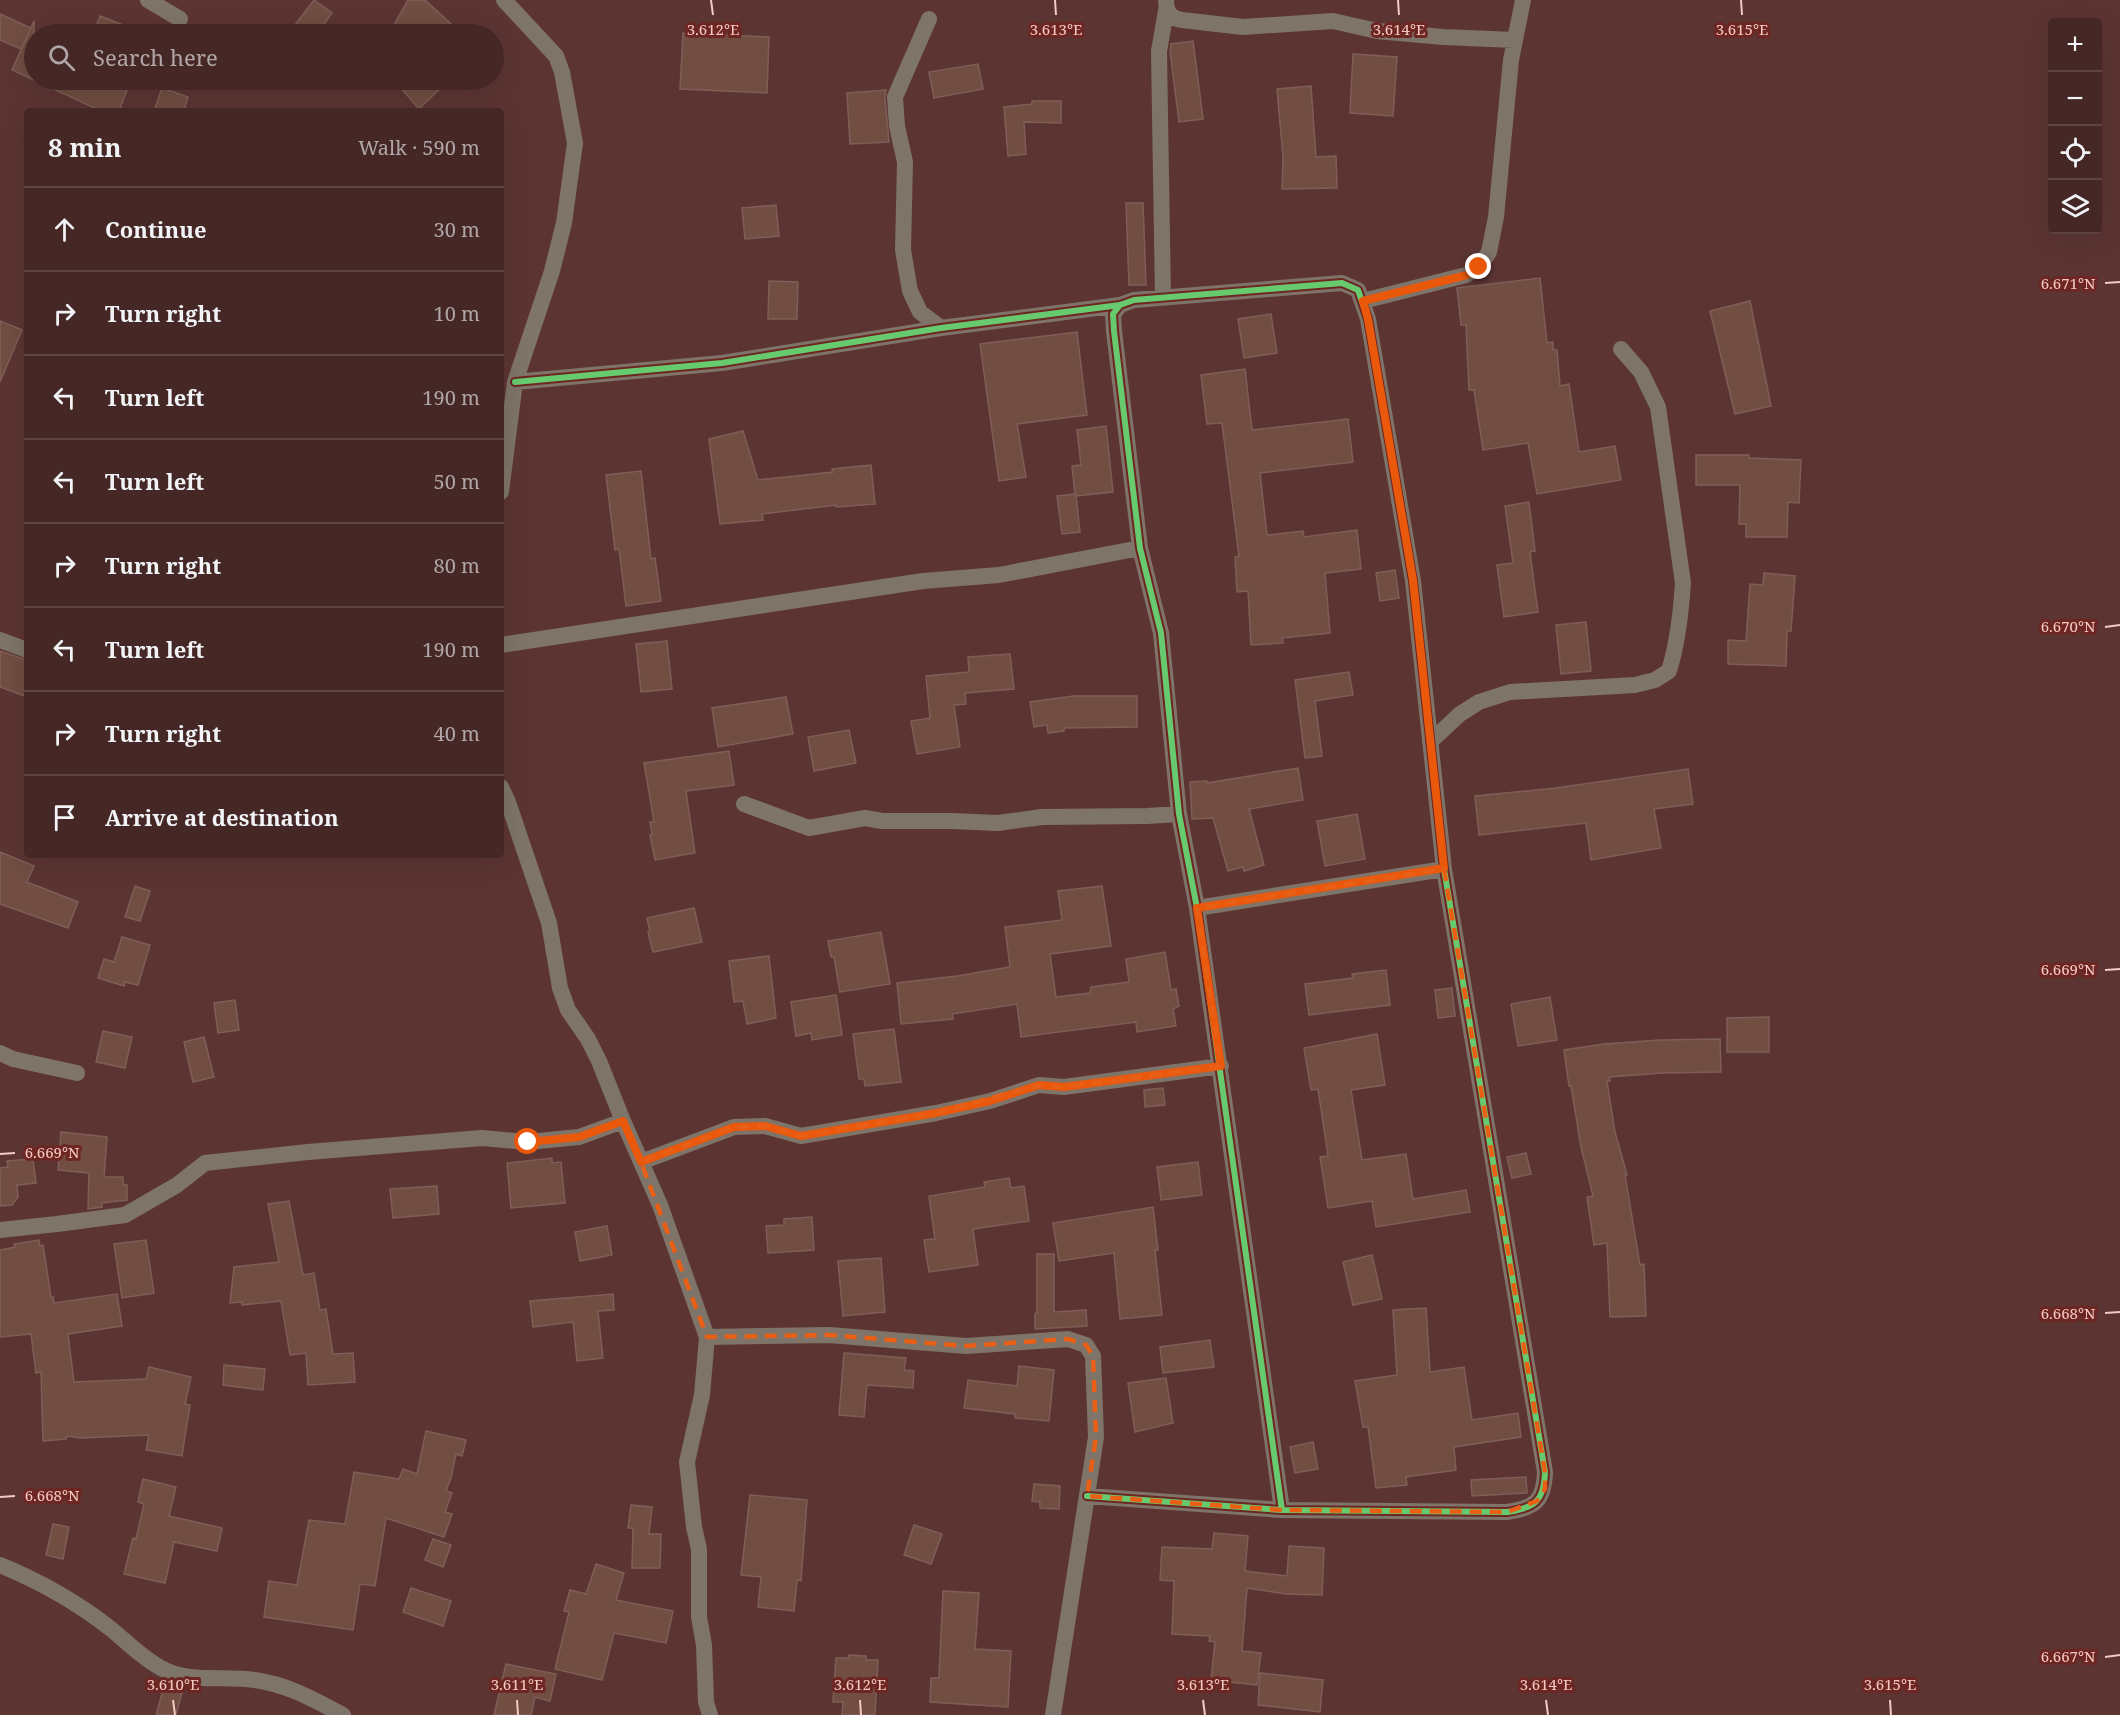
<!DOCTYPE html>
<html lang="en">
<head>
<meta charset="utf-8">
<style>
  :root { --surface:#452826; --page:#4f3432; --text:#f1f3f6; --muted:#b0a6a7; --line:#5d4443 }
  body { margin:0; font-family:"Noto Serif",serif; background:var(--page); color:var(--text) }
  .controls { position:absolute; right:18px; top:18px; display:grid; overflow:hidden; border-radius:6px; box-shadow:0 6px 24px #0002 }
  .controls button { width:54px; height:54px; display:grid; place-items:center; padding:0; border:0; border-bottom:2px solid var(--line); background:var(--surface); color:var(--text); font:30px sans-serif }
  .stop { position:absolute; width:18px; height:18px; margin:-14px; border:4px solid #ea580c; border-radius:50%; background:#fff }
  .stop.end { background:#ea580c; border-color:#fff; box-shadow:0 2px 6px #0008 }
  .list { margin:0; padding:0; list-style:none }
  h2 { display:flex; justify-content:space-between; align-items:center; height:78px; margin:0; padding:0 24px; font-size:26px }
  h2 small { font-size:20px; font-weight:400; color:var(--muted) }
  .list li { display:grid; grid-template-columns:39px 1fr auto; gap:18px; align-items:center; box-sizing:border-box; height:84px; padding:0 24px; border-top:2px solid var(--line) }
  .list b { display:block; font-size:22px; white-space:nowrap }
  .list em { font-size:20px; font-style:normal; color:var(--muted) }
  .icon { flex:none; width:33px; height:33px; fill:none; stroke:currentColor; stroke-width:2; stroke-linecap:round; stroke-linejoin:round }
  .map { position:relative; flex:none; width:2120px; height:1715px; overflow:hidden }
  .search { position:absolute; background:var(--surface); box-shadow:0 6px 24px #0002; left:24px; top:24px; width:480px; height:66px; display:flex; align-items:center; gap:15px; box-sizing:border-box; padding:0 21px; border-radius:33px; color:var(--muted); font-size:22px }
  .panel { position:absolute; background:var(--surface); box-shadow:0 6px 24px #0002; left:24px; top:108px; width:480px; height:750px; border-radius:6px }
  .map>svg:first-child { display:block }
</style>
</head>
<body>
<div class="map">
<svg width="2120" height="1715" viewBox="0 0 2120 1715">
  <rect width="100%" height="100%" fill="#5c3533"/>
  <path fill="#714d42" stroke="#7e5f57" stroke-width="1.5" d="M 314,0 L 332,13 L 317,34 L 288,34 Z
    M 408,0 L 425,0 L 462,34 L 389,34 Z
    M 0,14 L 31,28 L 21,49 L 0,40 Z
    M 100,16 L 144,33 L 144,34 L 93,34 Z
    M 34,21 L 34,80 L 131,80 L 119,111 L 101,111 L 12,70 Z
    M 683,33 L 769,37 L 767,93 L 680,89 Z
    M 1193,41 L 1203,119 L 1179,122 L 1170,51 L 1171,44 Z
    M 1353,54 L 1397,57 L 1393,116 L 1350,113 Z
    M 978,64 L 983,89 L 934,98 L 929,72 Z
    M 394,80 L 449,80 L 419,109 Z
    M 1311,86 L 1316,157 L 1336,156 L 1337,188 L 1282,189 L 1283,157 L 1277,89 Z
    M 162,88 L 188,97 L 184,111 L 154,111 Z
    M 886,90 L 885,98 L 889,142 L 850,144 L 847,93 Z
    M 1032,101 L 1061,101 L 1061,123 L 1024,122 L 1026,154 L 1008,156 L 1004,107 L 1032,104 Z
    M 1126,203 L 1143,203 L 1146,285 L 1129,285 Z
    M 776,205 L 779,236 L 745,239 L 742,208 Z
    M 1540,278 L 1547,343 L 1553,342 L 1553,350 L 1557,350 L 1560,386 L 1569,384 L 1579,452 L 1615,446 L 1621,480 L 1537,494 L 1528,443 L 1483,450 L 1474,390 L 1469,390 L 1466,325 L 1461,325 L 1457,288 Z
    M 769,281 L 798,282 L 797,319 L 768,319 Z
    M 1750,301 L 1771,406 L 1735,414 L 1710,311 Z
    M 1271,314 L 1277,353 L 1244,358 L 1238,319 Z
    M 0,321 L 22,330 L 0,382 Z
    M 1077,332 L 1087,415 L 1017,424 L 1026,477 L 999,481 L 980,344 Z
    M 1245,369 L 1252,430 L 1348,419 L 1353,462 L 1260,473 L 1267,535 L 1303,531 L 1304,537 L 1357,530 L 1361,569 L 1325,573 L 1330,633 L 1282,638 L 1283,643 L 1251,645 L 1248,591 L 1237,592 L 1235,557 L 1239,556 L 1222,423 L 1207,424 L 1201,375 Z
    M 1106,426 L 1113,492 L 1076,496 L 1080,532 L 1062,534 L 1057,496 L 1075,494 L 1072,466 L 1081,465 L 1077,430 Z
    M 743,431 L 758,480 L 833,472 L 832,469 L 871,465 L 875,504 L 836,507 L 836,505 L 762,514 L 763,520 L 720,524 L 709,439 Z
    M 1696,455 L 1749,455 L 1749,458 L 1801,460 L 1799,503 L 1788,502 L 1787,537 L 1746,537 L 1746,524 L 1739,524 L 1740,485 L 1696,485 Z
    M 641,471 L 651,559 L 655,558 L 661,601 L 626,606 L 619,549 L 615,550 L 606,475 Z
    M 1529,502 L 1535,551 L 1530,552 L 1538,612 L 1504,617 L 1497,565 L 1513,563 L 1505,506 Z
    M 1395,570 L 1399,598 L 1380,601 L 1376,573 Z
    M 1764,573 L 1795,576 L 1791,631 L 1787,631 L 1786,666 L 1728,664 L 1728,640 L 1746,641 L 1750,584 L 1763,585 Z
    M 1586,622 L 1591,671 L 1561,674 L 1556,625 Z
    M 667,641 L 672,689 L 641,692 L 636,644 Z
    M 0,651 L 27,660 L 27,697 L 0,687 Z
    M 1010,654 L 1014,689 L 965,693 L 966,704 L 954,705 L 960,747 L 917,754 L 911,721 L 930,718 L 926,676 L 969,672 L 968,657 Z
    M 1349,672 L 1353,695 L 1315,701 L 1322,756 L 1305,758 L 1295,680 Z
    M 1074,696 L 1137,696 L 1137,727 L 1064,728 L 1064,731 L 1048,733 L 1047,725 L 1034,727 L 1030,702 Z
    M 786,697 L 793,734 L 718,747 L 712,708 Z
    M 849,730 L 856,763 L 814,771 L 808,737 Z
    M 729,751 L 734,785 L 686,791 L 695,853 L 655,860 L 650,835 L 652,834 L 650,822 L 654,822 L 644,763 Z
    M 1298,768 L 1303,800 L 1249,809 L 1264,865 L 1244,871 L 1243,867 L 1228,871 L 1213,818 L 1192,819 L 1190,782 L 1207,781 L 1207,783 Z
    M 1688,769 L 1693,804 L 1654,809 L 1661,848 L 1591,860 L 1586,823 L 1479,835 L 1475,796 L 1556,788 Z
    M 1357,814 L 1365,859 L 1325,866 L 1317,821 Z
    M 0,852 L 34,866 L 27,882 L 78,902 L 68,928 L 0,904 Z
    M 135,886 L 150,891 L 140,921 L 125,917 Z
    M 1102,886 L 1111,946 L 1050,954 L 1056,997 L 1090,993 L 1091,987 L 1129,982 L 1126,959 L 1165,952 L 1171,990 L 1176,989 L 1179,1006 L 1173,1009 L 1176,1026 L 1137,1032 L 1136,1022 L 1021,1037 L 1017,1004 L 952,1014 L 953,1019 L 901,1024 L 897,983 L 957,976 L 1010,967 L 1005,927 L 1062,920 L 1058,891 Z
    M 694,908 L 702,942 L 653,952 L 648,932 L 650,932 L 647,918 Z
    M 881,932 L 890,984 L 840,992 L 834,957 L 831,957 L 828,941 Z
    M 122,937 L 150,945 L 138,985 L 125,982 L 124,986 L 98,978 L 104,959 L 114,962 Z
    M 769,956 L 776,1018 L 747,1024 L 743,1001 L 734,1002 L 729,961 Z
    M 1386,970 L 1390,1005 L 1309,1015 L 1305,984 L 1353,978 L 1352,974 Z
    M 1452,988 L 1455,1016 L 1438,1018 L 1435,990 Z
    M 836,995 L 842,1035 L 812,1040 L 811,1033 L 796,1036 L 791,1002 Z
    M 1550,997 L 1557,1040 L 1518,1046 L 1511,1004 Z
    M 235,1000 L 239,1030 L 218,1033 L 214,1003 Z
    M 1769,1017 L 1769,1052 L 1727,1052 L 1727,1018 Z
    M 894,1029 L 901,1082 L 865,1086 L 864,1079 L 859,1079 L 853,1034 Z
    M 103,1031 L 132,1037 L 125,1068 L 96,1062 Z
    M 1377,1034 L 1385,1085 L 1351,1090 L 1362,1160 L 1406,1154 L 1413,1199 L 1466,1190 L 1470,1212 L 1376,1227 L 1372,1201 L 1328,1208 L 1320,1157 L 1328,1156 L 1318,1089 L 1311,1090 L 1304,1048 Z
    M 204,1037 L 214,1077 L 193,1082 L 184,1042 Z
    M 1720,1039 L 1721,1072 L 1662,1073 L 1609,1077 L 1610,1081 L 1607,1081 L 1615,1132 L 1627,1175 L 1625,1175 L 1640,1265 L 1644,1264 L 1646,1316 L 1610,1317 L 1607,1243 L 1594,1245 L 1587,1197 L 1593,1196 L 1581,1147 L 1571,1086 L 1569,1086 L 1564,1050 L 1604,1044 L 1660,1040 Z
    M 1163,1088 L 1165,1105 L 1145,1107 L 1144,1090 Z
    M 61,1132 L 107,1137 L 104,1177 L 123,1177 L 123,1185 L 127,1185 L 127,1200 L 102,1203 L 102,1207 L 88,1209 L 89,1173 L 58,1170 Z
    M 1526,1153 L 1531,1174 L 1512,1178 L 1507,1157 Z
    M 552,1158 L 552,1163 L 561,1162 L 565,1203 L 511,1208 L 507,1163 Z
    M 33,1159 L 36,1183 L 17,1185 L 18,1197 L 12,1205 L 0,1206 L 0,1168 L 8,1167 L 7,1161 Z
    M 1198,1162 L 1202,1195 L 1161,1200 L 1157,1167 Z
    M 1009,1178 L 1011,1188 L 1024,1186 L 1029,1221 L 973,1229 L 978,1265 L 929,1272 L 924,1240 L 935,1239 L 929,1196 L 985,1187 L 984,1182 Z
    M 437,1186 L 439,1214 L 393,1218 L 390,1189 Z
    M 289,1201 L 303,1275 L 314,1273 L 320,1310 L 326,1309 L 333,1354 L 353,1353 L 355,1382 L 308,1385 L 306,1353 L 290,1355 L 281,1301 L 242,1305 L 242,1302 L 230,1303 L 234,1267 L 279,1262 L 268,1204 Z
    M 1153,1207 L 1158,1250 L 1155,1250 L 1162,1315 L 1120,1319 L 1114,1253 L 1059,1261 L 1053,1223 Z
    M 812,1217 L 814,1250 L 768,1253 L 766,1226 L 784,1225 L 784,1219 Z
    M 607,1226 L 612,1255 L 580,1261 L 575,1232 Z
    M 39,1240 L 40,1246 L 43,1245 L 51,1297 L 53,1297 L 54,1303 L 117,1294 L 122,1326 L 68,1334 L 74,1382 L 146,1379 L 149,1367 L 191,1377 L 185,1404 L 190,1405 L 182,1456 L 146,1450 L 149,1435 L 81,1438 L 67,1436 L 66,1439 L 43,1441 L 41,1372 L 36,1373 L 31,1334 L 0,1337 L 0,1250 L 15,1247 L 14,1244 Z
    M 146,1240 L 154,1293 L 122,1298 L 114,1244 Z
    M 1037,1254 L 1054,1254 L 1054,1312 L 1086,1310 L 1087,1326 L 1035,1329 L 1035,1314 L 1037,1313 Z
    M 1372,1255 L 1382,1299 L 1353,1305 L 1343,1262 Z
    M 881,1258 L 885,1312 L 843,1316 L 838,1261 Z
    M 613,1294 L 614,1310 L 598,1311 L 603,1358 L 577,1361 L 573,1322 L 533,1327 L 530,1301 Z
    M 1426,1308 L 1430,1372 L 1464,1367 L 1472,1420 L 1518,1413 L 1521,1437 L 1454,1447 L 1456,1470 L 1406,1477 L 1407,1485 L 1376,1488 L 1368,1427 L 1363,1427 L 1355,1381 L 1397,1375 L 1393,1310 Z
    M 1210,1340 L 1214,1367 L 1163,1373 L 1160,1347 Z
    M 844,1353 L 906,1358 L 904,1370 L 914,1371 L 913,1388 L 867,1385 L 864,1417 L 839,1415 Z
    M 224,1365 L 265,1369 L 263,1390 L 223,1385 Z
    M 1019,1366 L 1054,1370 L 1049,1421 L 1015,1418 L 1015,1414 L 964,1408 L 968,1380 L 1017,1386 Z
    M 1166,1378 L 1173,1423 L 1135,1432 L 1128,1383 Z
    M 426,1431 L 466,1440 L 462,1456 L 456,1454 L 451,1478 L 446,1491 L 452,1493 L 445,1512 L 452,1514 L 444,1537 L 386,1518 L 375,1586 L 360,1584 L 353,1630 L 264,1617 L 269,1581 L 297,1585 L 309,1520 L 345,1524 L 354,1472 L 399,1479 L 403,1469 L 417,1474 Z
    M 1313,1442 L 1318,1469 L 1295,1473 L 1290,1447 Z
    M 1526,1477 L 1527,1493 L 1472,1496 L 1471,1480 Z
    M 143,1479 L 176,1487 L 169,1516 L 222,1528 L 217,1551 L 174,1542 L 165,1583 L 124,1574 L 133,1538 L 136,1539 L 144,1504 L 138,1502 Z
    M 1034,1484 L 1060,1486 L 1059,1509 L 1040,1508 L 1040,1502 L 1032,1501 Z
    M 750,1495 L 807,1500 L 801,1581 L 797,1580 L 794,1611 L 758,1607 L 761,1577 L 741,1575 Z
    M 631,1505 L 652,1507 L 649,1534 L 661,1534 L 660,1568 L 632,1568 L 633,1528 L 628,1528 Z
    M 53,1524 L 69,1527 L 63,1559 L 46,1555 Z
    M 914,1525 L 942,1534 L 931,1564 L 904,1555 Z
    M 1214,1533 L 1248,1536 L 1245,1571 L 1287,1576 L 1289,1546 L 1324,1548 L 1322,1595 L 1286,1594 L 1247,1588 L 1242,1651 L 1261,1653 L 1257,1685 L 1211,1680 L 1215,1642 L 1209,1641 L 1210,1636 L 1172,1634 L 1174,1581 L 1160,1580 L 1162,1547 L 1212,1549 Z
    M 433,1539 L 451,1545 L 443,1567 L 425,1560 Z
    M 596,1564 L 624,1573 L 616,1600 L 673,1611 L 666,1643 L 614,1633 L 602,1680 L 555,1669 L 569,1612 L 564,1611 L 570,1590 L 586,1594 Z
    M 411,1588 L 451,1601 L 443,1626 L 403,1612 Z
    M 943,1591 L 979,1593 L 975,1649 L 1011,1651 L 1008,1707 L 930,1702 L 931,1678 L 939,1678 Z
    M 849,1655 L 866,1656 L 866,1660 L 878,1660 L 875,1715 L 842,1715 L 843,1702 L 833,1702 L 836,1658 L 849,1658 Z
    M 506,1664 L 556,1674 L 550,1701 L 535,1697 L 531,1715 L 494,1715 Z
    M 1260,1673 L 1323,1680 L 1320,1712 L 1258,1705 Z
    M 165,1683 L 183,1688 L 176,1715 L 156,1715 Z"/>
  <g fill="none" stroke-linecap="round" stroke-linejoin="round">
    <path stroke="#7f7469" stroke-width="16" d="M 148,0 L 180,19
      M 1166,0 C 1166,12 1170,18 1182,20 L 1243,27 L 1333,21 L 1377,31 L 1443,37 L 1515,40
      M 929,19 L 895,97 L 897,126 L 905,162 L 903,250 L 910,291 L 920,312 L 941,328
      M 1163,298 L 1159,51 L 1166,11
      M 1363,301 L 1466,275 L 1479,267 L 1489,252 L 1496,217 L 1511,60 L 1523,0
      M 1120,305 L 1113,314 L 1114,331 L 1140,548 L 1161,633 L 1179,814 L 1197,908 L 1282,1510
      M 515,382 L 722,363 L 941,328 L 1120,305 L 1134,300 L 1342,283 L 1358,290 L 1368,319 L 1413,581 L 1444,869 L 1545,1472 C 1544,1501 1535,1508 1507,1512 L 1282,1510 L 1087,1496
      M 501,492 L 515,382 L 552,271 L 564,223 L 575,143 L 562,72 L 556,56 L 504,0
      M 0,640 L 27,650
      M 501,645 L 923,581 L 999,575 L 1140,548
      M 1430,742 L 1460,714 L 1479,702 L 1510,692 L 1635,685 L 1655,680 L 1669,671 C 1678,642 1681,613 1683,583 L 1658,407 L 1641,372 L 1621,349
      M 501,787 L 508,802 L 549,923 L 560,988 L 568,1010 L 588,1039 L 599,1061 L 623,1121 L 660,1205 L 707,1337 L 702,1395 L 687,1462 L 694,1527 L 699,1549 L 699,1617 L 704,1645 L 706,1702 L 710,1715
      M 744,804 L 809,828 L 865,818 L 882,821 L 952,821 L 998,823 L 1042,817 L 1147,816 L 1179,814
      M 1197,908 L 1444,869
      M 0,1053 L 13,1059 L 77,1073
      M 641,1162 L 734,1127 L 765,1126 L 801,1136 L 936,1113 L 990,1101 L 1039,1085 L 1064,1087 L 1221,1066
      M 0,1230 L 57,1224 L 125,1215 L 177,1185 L 205,1163 L 308,1152 L 482,1138 L 528,1142 L 579,1137 L 623,1121
      M 707,1337 L 829,1335 L 966,1346 L 1068,1339 L 1086,1345 L 1093,1356 L 1096,1437 L 1053,1715
      M 0,1565 C 39,1581 78,1603 111,1629 C 127,1642 142,1658 161,1668 C 189,1684 225,1675 255,1680 C 289,1685 314,1700 343,1715"/>
    <g stroke="#6d2622" stroke-width="10">
      <path id="cycleway" d="M 1120,305 L 1113,314 L 1114,331 L 1140,548 L 1161,633 L 1179,814 L 1197,908 L 1282,1510
        M 515,382 L 722,363 L 941,328 L 1120,305 L 1134,300 L 1342,283 L 1358,290 L 1368,319 L 1413,581 L 1444,869 L 1545,1472 C 1544,1501 1535,1508 1507,1512 L 1282,1510 L 1087,1496"/>
    </g>
    <use href="#cycleway" stroke="#67ca6e" stroke-width="6"/>
  </g>
  <g fill="none" stroke-linecap="round" stroke-linejoin="round">
    <path stroke="#ea580c" stroke-width="8" d="M 528,1142 L 579,1137 L 623,1121 L 641,1162 L 734,1127 L 765,1126 L 801,1136 L 936,1113 L 990,1101 L 1039,1085 L 1064,1087 L 1221,1066 L 1197,908 L 1444,868 L 1413,580 L 1368,319 L 1363,301 L 1467,275 L 1479,267"/>
  </g>
  <path fill="none" stroke="#e95f15" stroke-width="4.5" stroke-dasharray="12 8" stroke-linejoin="round" d="M 1444,869 L 1545,1472 L 1545,1489 L 1537,1501 L 1507,1512 L 1282,1510 L 1087,1496 L 1096,1437 L 1093,1356 L 1086,1345 L 1068,1339 L 966,1346 L 829,1335 L 707,1337 L 641,1162 L 734,1127 L 765,1126 L 801,1136 L 936,1113 L 1039,1085 L 1064,1087 L 1221,1066 L 1197,908 Z"/>
  <path fill="none" stroke="#f5c9c3" stroke-width="2" d="M 711,0 L 713,15M 1055,0 L 1056,15M 1398,0 L 1399,15M 1741,0 L 1742,15M 2105,283 L 2120,282M 2105,627 L 2120,625M 2105,970 L 2120,969M 0,1154 L 15,1153M 2105,1313 L 2120,1312M 0,1497 L 15,1496M 2105,1657 L 2120,1655M 173,1700 L 175,1715M 517,1700 L 518,1715M 860,1700 L 861,1715M 1203,1700 L 1205,1715M 1546,1700 L 1548,1715M 1890,1700 L 1891,1715"/>
  <g font-size="15" text-anchor="middle" fill="#f5c9c3" stroke="#6d2622" stroke-width="6" stroke-linejoin="round" paint-order="stroke">
    <text x="713" y="35">3.612°E</text>
    <text x="1056" y="35">3.613°E</text>
    <text x="1399" y="35">3.614°E</text>
    <text x="1742" y="35">3.615°E</text>
    <text x="2068" y="289">6.671°N</text>
    <text x="2068" y="632">6.670°N</text>
    <text x="2068" y="975">6.669°N</text>
    <text x="52" y="1158">6.669°N</text>
    <text x="2068" y="1319">6.668°N</text>
    <text x="52" y="1501">6.668°N</text>
    <text x="2068" y="1662">6.667°N</text>
    <text x="173" y="1690">3.610°E</text>
    <text x="517" y="1690">3.611°E</text>
    <text x="860" y="1690">3.612°E</text>
    <text x="1203" y="1690">3.613°E</text>
    <text x="1546" y="1690">3.614°E</text>
    <text x="1890" y="1690">3.615°E</text>
  </g>
</svg>
<div class="controls">
<button>+</button>
<button>−</button>
<button><svg class="icon" aria-label="locate" viewBox="0 0 24 24"><circle cx="12" cy="12" r="6"/><path d="M12 2v4M12 18v4M2 12h4M18 12h4"/></svg></button>
<button><svg class="icon" aria-label="layers" viewBox="0 0 24 24"><path d="M12 4l9 5-9 5-9-5zM3 14l9 5 9-5"/></svg></button>
</div>
<div class="stop" style="left:528px;top:1142px"></div>
<div class="stop end" style="left:1479px;top:267px"></div>
<div class="search"><svg class="icon" aria-label="search" viewBox="0 0 24 24"><circle cx="10" cy="10" r="6"/><path d="M15 15l6 6"/></svg>Search here</div>
<section class="panel">
<h2>8 min<small>Walk · 590 m</small></h2>
<ul class="list">
<li><svg class="icon" aria-label="ahead" viewBox="0 0 24 24"><path d="M12 20V5M6 11l6-6 6 6"/></svg><div><b>Continue</b></div><em>30 m</em></li>
<li><svg class="icon" aria-label="right" viewBox="0 0 24 24"><path d="M7 20v-9h11M14 6l5 5-5 5"/></svg><div><b>Turn right</b></div><em>10 m</em></li>
<li><svg class="icon" aria-label="left" viewBox="0 0 24 24"><path d="M17 20v-9H6M10 6l-5 5 5 5"/></svg><div><b>Turn left</b></div><em>190 m</em></li>
<li><svg class="icon" aria-label="left" viewBox="0 0 24 24"><path d="M17 20v-9H6M10 6l-5 5 5 5"/></svg><div><b>Turn left</b></div><em>50 m</em></li>
<li><svg class="icon" aria-label="right" viewBox="0 0 24 24"><path d="M7 20v-9h11M14 6l5 5-5 5"/></svg><div><b>Turn right</b></div><em>80 m</em></li>
<li><svg class="icon" aria-label="left" viewBox="0 0 24 24"><path d="M17 20v-9H6M10 6l-5 5 5 5"/></svg><div><b>Turn left</b></div><em>190 m</em></li>
<li><svg class="icon" aria-label="right" viewBox="0 0 24 24"><path d="M7 20v-9h11M14 6l5 5-5 5"/></svg><div><b>Turn right</b></div><em>40 m</em></li>
<li><svg class="icon" aria-label="arrive" viewBox="0 0 24 24"><path d="M6 21V4h12l-3 4 3 4H6"/></svg><div><b>Arrive at destination</b></div></li>
</ul>
</section>
</div>
</body>
</html>
